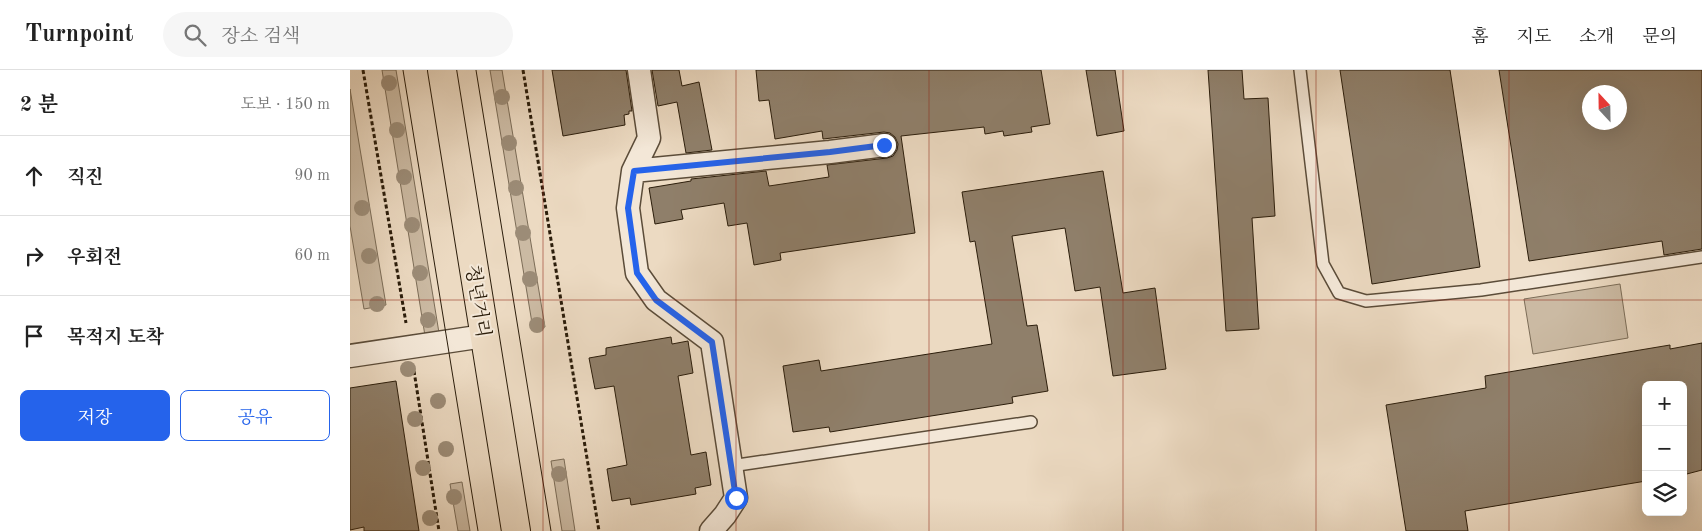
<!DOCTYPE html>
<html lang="ko">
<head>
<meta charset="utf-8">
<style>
  :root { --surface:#fff; --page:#f6f6f6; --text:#222; --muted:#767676; --line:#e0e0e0; --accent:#2563eb }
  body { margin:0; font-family:"Old Standard TT","Noto Serif KR",serif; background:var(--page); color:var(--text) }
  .controls { position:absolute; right:15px; bottom:15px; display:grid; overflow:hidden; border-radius:8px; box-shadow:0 5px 20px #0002 }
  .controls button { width:45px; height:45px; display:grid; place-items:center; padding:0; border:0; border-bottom:1px solid var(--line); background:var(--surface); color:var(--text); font:25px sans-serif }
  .compass { position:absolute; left:1232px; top:15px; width:45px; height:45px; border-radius:50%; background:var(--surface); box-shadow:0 5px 20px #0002; rotate:338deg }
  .stop { position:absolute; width:15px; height:15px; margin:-11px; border:4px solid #2563eb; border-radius:50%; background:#fff }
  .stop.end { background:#2563eb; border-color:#fff; box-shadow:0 1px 5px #0008 }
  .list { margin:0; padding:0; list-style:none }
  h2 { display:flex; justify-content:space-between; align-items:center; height:65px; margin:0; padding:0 20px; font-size:21px }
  h2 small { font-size:16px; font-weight:400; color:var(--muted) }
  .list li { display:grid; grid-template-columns:32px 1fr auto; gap:15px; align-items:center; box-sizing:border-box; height:80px; padding:0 20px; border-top:1px solid var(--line) }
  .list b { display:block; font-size:19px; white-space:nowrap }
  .list em { font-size:16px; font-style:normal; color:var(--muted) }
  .actions { display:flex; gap:10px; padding:15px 20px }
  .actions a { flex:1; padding:11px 0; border:1px solid var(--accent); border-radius:8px; text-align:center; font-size:18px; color:var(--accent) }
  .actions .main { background:var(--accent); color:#fff }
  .icon { flex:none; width:28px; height:28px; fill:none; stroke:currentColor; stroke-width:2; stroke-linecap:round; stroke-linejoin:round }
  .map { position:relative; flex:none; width:1352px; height:461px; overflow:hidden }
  header { display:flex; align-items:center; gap:30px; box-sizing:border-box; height:70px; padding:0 25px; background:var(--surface); border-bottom:1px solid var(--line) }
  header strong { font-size:24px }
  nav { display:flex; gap:28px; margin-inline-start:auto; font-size:18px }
  .search { width:350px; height:45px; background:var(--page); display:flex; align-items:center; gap:12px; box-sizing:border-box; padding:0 18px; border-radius:28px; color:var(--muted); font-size:19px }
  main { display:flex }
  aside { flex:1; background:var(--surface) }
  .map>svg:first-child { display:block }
</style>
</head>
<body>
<header>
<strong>Turnpoint</strong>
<div class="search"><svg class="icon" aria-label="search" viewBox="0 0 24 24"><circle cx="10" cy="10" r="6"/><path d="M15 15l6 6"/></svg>장소 검색</div>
<nav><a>홈</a><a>지도</a><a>소개</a><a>문의</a></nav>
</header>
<main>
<aside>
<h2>2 분<small>도보 · 150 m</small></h2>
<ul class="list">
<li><svg class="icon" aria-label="ahead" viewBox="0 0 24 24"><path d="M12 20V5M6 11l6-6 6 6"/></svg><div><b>직진</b></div><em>90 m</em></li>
<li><svg class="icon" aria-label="right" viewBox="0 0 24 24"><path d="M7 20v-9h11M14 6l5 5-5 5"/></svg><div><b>우회전</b></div><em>60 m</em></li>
<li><svg class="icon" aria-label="arrive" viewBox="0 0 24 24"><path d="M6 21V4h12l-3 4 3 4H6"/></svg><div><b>목적지 도착</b></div></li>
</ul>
<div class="actions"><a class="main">저장</a><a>공유</a></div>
</aside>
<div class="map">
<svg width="1352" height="461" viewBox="0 0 1352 461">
  <rect width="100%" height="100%" fill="#ecdac2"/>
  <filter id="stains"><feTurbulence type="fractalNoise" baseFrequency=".004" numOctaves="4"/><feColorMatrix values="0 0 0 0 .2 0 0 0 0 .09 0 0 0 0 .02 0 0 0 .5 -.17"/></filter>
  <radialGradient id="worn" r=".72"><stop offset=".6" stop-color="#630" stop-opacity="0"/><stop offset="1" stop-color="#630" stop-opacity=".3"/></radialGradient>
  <path fill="#cbbaa3" stroke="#7b6c57" d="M 32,0 L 46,0 L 90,269 L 76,272 Z
    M 140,0 L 152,0 L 195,257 L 183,259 Z
    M 0,19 L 36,235 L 14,239 L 0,156 Z
    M 1270,214 L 1278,268 L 1183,284 L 1174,229 Z
    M 214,389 L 225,461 L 212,461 L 201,391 Z
    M 112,412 L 120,461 L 108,461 L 100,414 Z"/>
  <path fill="#8f7f6a" stroke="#2b1d0b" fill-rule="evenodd" d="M 202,0 L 276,0 L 282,41 L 279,41 L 279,44 L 274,45 L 275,55 L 213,66 Z
    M 302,0 L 329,0 L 332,16 L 349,12 L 362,80 L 336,83 L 327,32 L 308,36 Z
    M 406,0 L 691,0 L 700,54 L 681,57 L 682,62 L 654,66 L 653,61 L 635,64 L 634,57 L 551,66 L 565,163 L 430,183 L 431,190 L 404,195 L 397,153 L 378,156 L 374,133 L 331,140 L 333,149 L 305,154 L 299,118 L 341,111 L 341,109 L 416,101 L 419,116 L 479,107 L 477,95 L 537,88 L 543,86 L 547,80 L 548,74 L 545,67 L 540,63 L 534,62 L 473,69 L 472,61 L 425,69 L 419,30 L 409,31 Z
    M 736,0 L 765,0 L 774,61 L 747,66 Z
    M 858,0 L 892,0 L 894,29 L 918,28 L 925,146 L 902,148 L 909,259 L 876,261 Z
    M 990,0 L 1100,0 L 1130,197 L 1022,214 Z
    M 1149,0 L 1352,0 L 1352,179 L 1314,185 L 1312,171 L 1179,191 ZM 1240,22 L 1270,22 L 1270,52 L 1240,52 Z
    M 753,101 L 773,223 L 805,218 L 816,299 L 763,306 L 750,217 L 725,221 L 715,158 L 662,166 L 677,256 L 687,255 L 698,321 L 662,327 L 663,333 L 480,362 L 479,357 L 443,362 L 433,296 L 469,290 L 471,301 L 642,274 L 625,171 L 620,172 L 612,122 Z
    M 321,267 L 322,274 L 338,271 L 343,303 L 328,306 L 341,385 L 356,382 L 361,415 L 345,418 L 346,424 L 281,435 L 280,428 L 262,431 L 257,399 L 277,395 L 264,316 L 245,319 L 239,288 L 256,285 L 256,278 Z
    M 1352,273 L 1352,400 L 1333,405 L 1333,315 L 1296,315 L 1296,411 L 1115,441 L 1118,461 L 1056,461 L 1036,335 L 1136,318 L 1135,306 L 1320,275 L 1320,279 Z
    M 46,311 L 69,461 L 14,461 L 14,457 L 0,460 L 0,318 Z"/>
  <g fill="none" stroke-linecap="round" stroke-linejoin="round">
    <g stroke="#5b4c39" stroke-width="14">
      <path id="service" d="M 950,0 L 973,194 L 989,223 L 1016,231 L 1131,220 L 1352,187
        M 381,396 L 681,352"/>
    </g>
    <g stroke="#5b4c39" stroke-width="25">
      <path id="minor" d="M 289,0 L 299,68 L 283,101 L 278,138 L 287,203 L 306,230 L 362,272 L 386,428 L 375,445 L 361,461
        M 283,101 L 480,82 L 535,75
        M 0,286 L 134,266"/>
    </g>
    <g stroke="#2b1d0b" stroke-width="30">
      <path id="primary" d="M 92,0 L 166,461"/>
    </g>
    <path stroke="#2b1d0b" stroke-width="3" stroke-dasharray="4 2.5" stroke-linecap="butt" d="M 13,0 L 56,253
      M 173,0 L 249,461
      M 64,301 L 89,461"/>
    <use href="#service" stroke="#f3e7d7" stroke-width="11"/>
    <use href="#minor" stroke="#f3e7d7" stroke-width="22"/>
    <use href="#primary" stroke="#ecdac2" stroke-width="28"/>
    <path stroke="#2b1d0b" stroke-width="1" d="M 53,0 L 128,461
      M 126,0 L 201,461"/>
  </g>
  <g fill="#9c8c77">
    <circle cx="39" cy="13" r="8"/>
    <circle cx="152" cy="27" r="8"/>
    <circle cx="47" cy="60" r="8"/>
    <circle cx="159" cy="73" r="8"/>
    <circle cx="54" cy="107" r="8"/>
    <circle cx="166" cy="118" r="8"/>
    <circle cx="12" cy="138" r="8"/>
    <circle cx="62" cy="155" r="8"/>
    <circle cx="173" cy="163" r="8"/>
    <circle cx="19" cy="186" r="8"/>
    <circle cx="70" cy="203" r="8"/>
    <circle cx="180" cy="209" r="8"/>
    <circle cx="27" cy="234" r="8"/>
    <circle cx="78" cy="250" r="8"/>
    <circle cx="187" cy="255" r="8"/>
    <circle cx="58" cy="299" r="8"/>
    <circle cx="88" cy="331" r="8"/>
    <circle cx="65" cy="349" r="8"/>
    <circle cx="96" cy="379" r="8"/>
    <circle cx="73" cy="398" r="8"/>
    <circle cx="209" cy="404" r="8"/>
    <circle cx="104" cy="427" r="8"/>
    <circle cx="80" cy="448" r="8"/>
  </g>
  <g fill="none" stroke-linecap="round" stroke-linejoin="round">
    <path stroke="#2563eb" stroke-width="6" d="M 386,428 L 362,272 L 306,230 L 287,203 L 278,138 L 284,101 L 480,82 L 534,75"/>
  </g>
  <path fill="none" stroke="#8f2418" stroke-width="1" stroke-opacity="0.55" d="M 193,0 L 193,461M 386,0 L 386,461M 579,0 L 579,461M 773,0 L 773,461M 966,0 L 966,461M 1159,0 L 1159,461M 0,230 L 1352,230"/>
  <g text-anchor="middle" stroke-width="4" stroke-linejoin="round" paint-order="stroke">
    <g font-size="19" fill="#2b1d0b" stroke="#f3e7d7">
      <text transform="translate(129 231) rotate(81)" y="7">청년거리</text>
    </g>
  </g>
  <rect width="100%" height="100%" filter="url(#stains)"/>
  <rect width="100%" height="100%" fill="url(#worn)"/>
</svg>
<div class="controls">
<button>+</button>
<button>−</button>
<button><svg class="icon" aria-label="layers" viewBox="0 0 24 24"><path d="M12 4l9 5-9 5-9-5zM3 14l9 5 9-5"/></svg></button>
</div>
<svg class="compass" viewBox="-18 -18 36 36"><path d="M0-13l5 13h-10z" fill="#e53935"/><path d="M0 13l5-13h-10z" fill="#767676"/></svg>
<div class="stop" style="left:386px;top:428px"></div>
<div class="stop end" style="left:534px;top:75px"></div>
</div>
</main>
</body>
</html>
